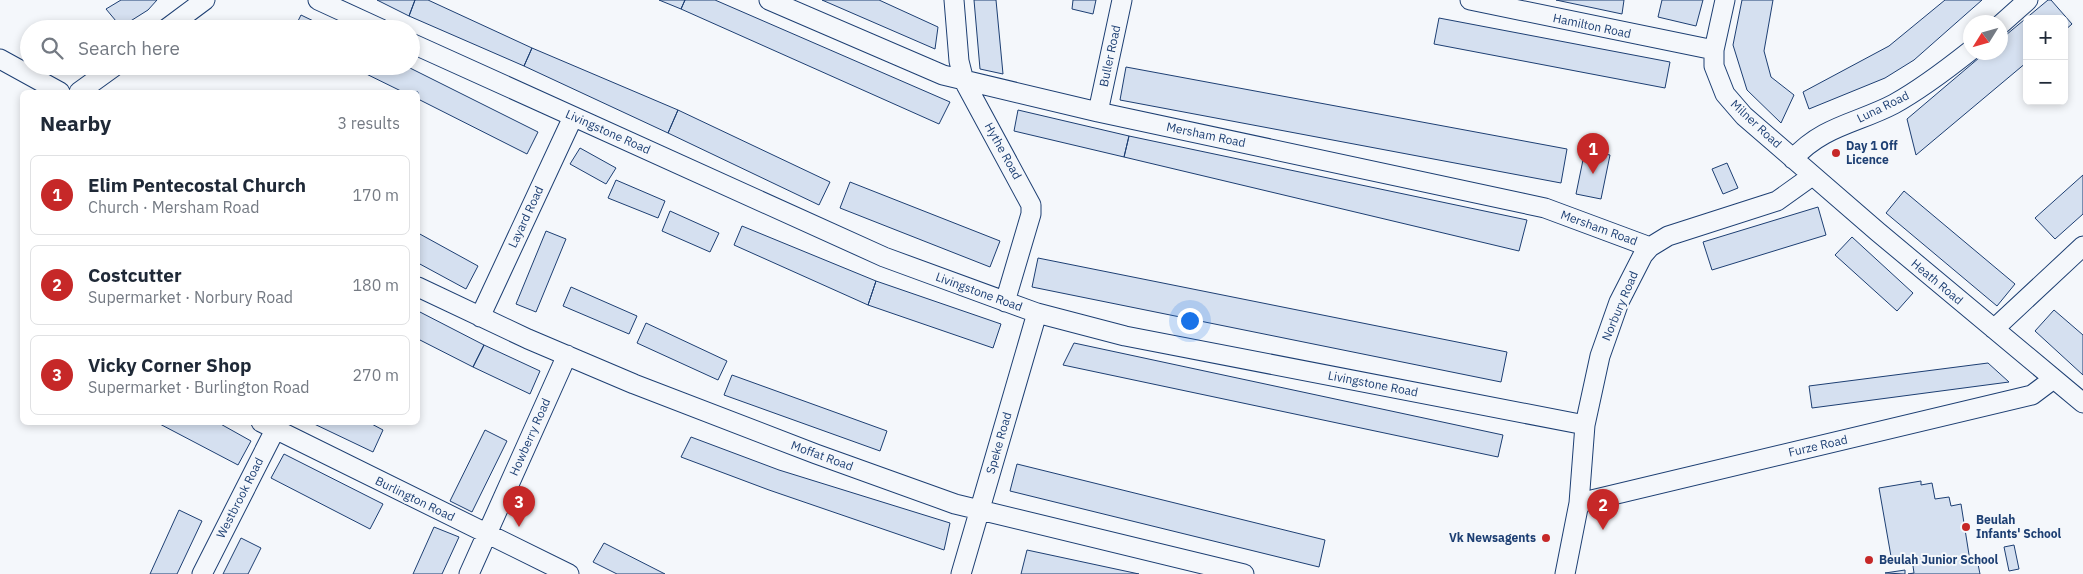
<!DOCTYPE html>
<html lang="en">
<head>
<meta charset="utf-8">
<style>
  :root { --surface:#fff; --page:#f2f2f3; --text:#1f2937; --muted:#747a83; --line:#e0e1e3; --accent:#c62828 }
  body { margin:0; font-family:"IBM Plex Sans",sans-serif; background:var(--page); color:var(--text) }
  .controls { position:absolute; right:15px; top:15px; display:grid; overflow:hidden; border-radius:8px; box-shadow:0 2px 8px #0003 }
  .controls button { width:45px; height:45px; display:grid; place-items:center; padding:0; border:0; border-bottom:1px solid var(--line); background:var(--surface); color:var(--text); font:25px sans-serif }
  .compass { position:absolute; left:1963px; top:15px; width:45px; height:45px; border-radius:50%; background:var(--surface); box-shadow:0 2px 8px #0003; rotate:233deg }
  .you { position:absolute; left:1189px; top:320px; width:18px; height:18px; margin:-12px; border:4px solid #fff; border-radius:50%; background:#1a73e8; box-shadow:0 0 0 8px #1a73e833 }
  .badge { display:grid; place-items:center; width:32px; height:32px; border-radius:50%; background:var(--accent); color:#fff; font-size:16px; font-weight:700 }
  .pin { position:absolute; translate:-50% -41px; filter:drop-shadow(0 1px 2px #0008) }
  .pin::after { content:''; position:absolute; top:26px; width:18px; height:15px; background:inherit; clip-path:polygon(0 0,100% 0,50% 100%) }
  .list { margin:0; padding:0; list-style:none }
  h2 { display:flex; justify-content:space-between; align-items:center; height:65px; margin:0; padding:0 20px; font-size:21px }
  h2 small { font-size:16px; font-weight:400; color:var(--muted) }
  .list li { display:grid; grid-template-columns:32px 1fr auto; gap:15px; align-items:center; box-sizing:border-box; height:80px; margin:0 10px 10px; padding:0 10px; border:1px solid var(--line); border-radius:8px }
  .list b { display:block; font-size:19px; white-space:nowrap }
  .list p { margin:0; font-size:16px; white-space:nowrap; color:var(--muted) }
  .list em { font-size:16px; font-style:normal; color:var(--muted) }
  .icon { flex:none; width:28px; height:28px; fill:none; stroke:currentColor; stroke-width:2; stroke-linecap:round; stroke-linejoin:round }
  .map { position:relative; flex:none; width:2083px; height:574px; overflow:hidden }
  .search { position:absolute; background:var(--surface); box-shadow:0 2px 8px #0003; left:20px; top:20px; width:400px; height:55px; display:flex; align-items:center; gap:12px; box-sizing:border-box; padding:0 18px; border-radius:28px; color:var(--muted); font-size:19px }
  .panel { position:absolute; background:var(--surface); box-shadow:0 2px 8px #0003; left:20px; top:90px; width:400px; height:335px; border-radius:8px }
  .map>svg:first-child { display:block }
</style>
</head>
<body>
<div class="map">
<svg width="2083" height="574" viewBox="0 0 2083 574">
  <rect width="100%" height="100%" fill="#f4f7fb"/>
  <path fill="#d5e0f0" stroke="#1d3f73" d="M 121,0 L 157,0 L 148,10 L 121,27 L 106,9 Z
    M 377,0 L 415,0 L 409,16 Z
    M 415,0 L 428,0 L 532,48 L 524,66 L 409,16 Z
    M 659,0 L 685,0 L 681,9 Z
    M 685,0 L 715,0 L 950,102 L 939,124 L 681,9 Z
    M 822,0 L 879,0 L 938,27 L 935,49 Z
    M 974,0 L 996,0 L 1003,74 L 980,69 Z
    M 1073,0 L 1096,0 L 1093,14 L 1072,9 Z
    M 1556,0 L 1624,0 L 1622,14 Z
    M 1662,0 L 1703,0 L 1696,26 L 1658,17 Z
    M 1742,0 L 1773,0 L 1764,51 L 1771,77 L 1794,95 L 1781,123 L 1747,90 L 1733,45 Z
    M 1945,0 L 1982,0 L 1914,60 L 1885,78 L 1809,109 L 1803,92 L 1889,46 Z
    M 2048,0 L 2051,0 L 2072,24 L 2064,31 L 2064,19 L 2027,19 L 2027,62 L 1916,155 L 1907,119 L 1986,52 L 2000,52 L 2000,40 Z
    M 301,15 L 330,29 L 294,29 Z
    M 1439,18 L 1670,62 L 1665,88 L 1434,44 Z
    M 532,48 L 678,110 L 668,133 L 524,66 Z
    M 350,66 L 406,66 L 538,132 L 527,154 L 418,99 L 418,92 L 403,92 Z
    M 1126,67 L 1567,149 L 1561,183 L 1120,100 Z
    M 678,110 L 830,182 L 819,205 L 668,133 Z
    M 1018,110 L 1129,136 L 1124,157 L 1014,131 Z
    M 1129,136 L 1527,220 L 1519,251 L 1124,157 Z
    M 580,148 L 616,168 L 606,184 L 570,164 Z
    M 1585,150 L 1610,155 L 1601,199 L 1576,194 Z
    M 1727,163 L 1738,188 L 1723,194 L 1712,169 Z
    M 2083,175 L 2083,214 L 2055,239 L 2035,218 Z
    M 616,180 L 665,201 L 658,218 L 608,198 Z
    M 850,182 L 1000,241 L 990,267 L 840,208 Z
    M 1904,191 L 2015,284 L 1997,306 L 1886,213 Z
    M 1818,207 L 1826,235 L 1712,270 L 1703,242 Z
    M 670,211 L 719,233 L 710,252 L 662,231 Z
    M 742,226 L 876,281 L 868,305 L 734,245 Z
    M 546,231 L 566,239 L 536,312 L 516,304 Z
    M 418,233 L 478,266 L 466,289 L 418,263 Z
    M 1852,237 L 1913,293 L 1897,311 L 1835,255 Z
    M 1038,258 L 1507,352 L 1501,382 L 1032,287 Z
    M 876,281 L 1001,324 L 993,348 L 868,305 Z
    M 571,287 L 637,316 L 629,334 L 563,306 Z
    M 2054,310 L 2083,335 L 2083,375 L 2035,331 Z
    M 418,311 L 484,345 L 473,367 L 418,339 Z
    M 646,323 L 727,361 L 718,380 L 637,343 Z
    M 1074,343 L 1503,435 L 1498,457 L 1063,365 Z
    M 484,345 L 540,371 L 530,394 L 473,367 Z
    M 1988,363 L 2009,382 L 1812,408 L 1809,386 Z
    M 732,375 L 887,431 L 880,451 L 724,395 Z
    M 156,422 L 217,422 L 251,441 L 238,465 Z
    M 310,422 L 368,422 L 383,430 L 373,452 Z
    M 485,430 L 507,441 L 472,512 L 450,501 Z
    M 691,437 L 779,470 L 950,523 L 944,550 L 769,490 L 681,457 Z
    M 284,454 L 383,504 L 370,529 L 271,478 Z
    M 1017,464 L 1325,540 L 1319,567 L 1010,491 Z
    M 1921,481 L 1921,485 L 1932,483 L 1935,499 L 1949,497 L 1951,506 L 1961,504 L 1970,561 L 1977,559 L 1980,574 L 1908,574 L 1914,573 L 1912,559 L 1892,562 L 1879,488 Z
    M 179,510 L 202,521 L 177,574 L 150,574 Z
    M 434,527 L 459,537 L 442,574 L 413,574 Z
    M 241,538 L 261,548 L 248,574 L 223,574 Z
    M 604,543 L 665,574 L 617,574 L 593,562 Z
    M 2014,545 L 2019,569 L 2009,571 L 2004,547 Z
    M 1027,550 L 1139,574 L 1021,574 Z
    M 1905,570 L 1905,574 L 1885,573 Z"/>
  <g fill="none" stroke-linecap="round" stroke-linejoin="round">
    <g stroke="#1d3f73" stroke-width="21">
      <path id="minor" d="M 318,0 L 381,29
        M 769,0 L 943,75 L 1098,112 L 1522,203 L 1545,208 L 1650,247
        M 954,0 L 959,61 L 964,81 L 1031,205 L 1031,214 L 1005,302
        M 1470,0 L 1714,50
        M 1725,0 L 1714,50 L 1714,66 L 1725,94 L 1744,116 L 1878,232 L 2083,403
        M 2000,25 L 2028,0
        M 166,29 L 205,0
        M 411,43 L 884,257 L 1037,313 L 1125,336 L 1585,425
        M 0,59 L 60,92
        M 79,92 L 115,66
        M 1098,112 L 1122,0
        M 1793,159 C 1822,126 1858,123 1894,104 C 1921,89 1946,70 1970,51
        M 418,287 L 528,339 L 634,384 L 816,454 L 955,504 L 1244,574
        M 480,317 L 573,117
        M 1994,329 L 2083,246
        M 261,422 L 569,574
        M 1579,503 L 2032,395 L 2052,380
        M 202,574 L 279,422
        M 469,574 L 567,355
        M 961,574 L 1037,313
        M 1565,574 L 1579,503 L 1585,425 L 1600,356 L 1619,302 L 1643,255 L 1650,247 L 1668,236 L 1777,201 L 1812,176"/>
    </g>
    <use href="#minor" stroke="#f4f7fb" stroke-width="19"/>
  </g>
  <g fill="#c62828" stroke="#f4f7fb" stroke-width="2">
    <circle cx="1836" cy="153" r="5"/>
    <circle cx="1966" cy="527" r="5"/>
    <circle cx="1546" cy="538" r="5"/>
    <circle cx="1869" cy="560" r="5"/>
  </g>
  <g text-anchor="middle" stroke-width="4" stroke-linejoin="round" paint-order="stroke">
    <g font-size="12" fill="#1d3f73" stroke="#f4f7fb">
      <text transform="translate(1592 26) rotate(12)" y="4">Hamilton Road</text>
      <text transform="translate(1110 56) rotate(-78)" y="4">Buller Road</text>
      <text transform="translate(1883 107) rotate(-26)" y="4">Luna Road</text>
      <text transform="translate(1756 124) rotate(43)" y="4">Milner Road</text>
      <text transform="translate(608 132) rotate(24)" y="4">Livingstone Road</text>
      <text transform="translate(1206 135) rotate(12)" y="4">Mersham Road</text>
      <text transform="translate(1003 151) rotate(61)" y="4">Hythe Road</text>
      <text transform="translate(526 217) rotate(-65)" y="4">Layard Road</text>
      <text transform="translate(1599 228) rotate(20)" y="4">Mersham Road</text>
      <text transform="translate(1937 282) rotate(40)" y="4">Heath Road</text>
      <text transform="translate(979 292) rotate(20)" y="4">Livingstone Road</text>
      <text transform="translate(1620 306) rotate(-67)" y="4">Norbury Road</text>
      <text transform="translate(1373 384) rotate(11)" y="4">Livingstone Road</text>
      <text transform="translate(530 437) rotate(-66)" y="4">Howberry Road</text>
      <text transform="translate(999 443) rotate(-74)" y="4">Speke Road</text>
      <text transform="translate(1818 446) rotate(-13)" y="4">Furze Road</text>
      <text transform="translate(822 456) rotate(20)" y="4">Moffat Road</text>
      <text transform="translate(240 498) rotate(-63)" y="4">Westbrook Road</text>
      <text transform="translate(415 499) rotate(26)" y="4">Burlington Road</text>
    </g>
    <g font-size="12" font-weight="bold" fill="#1d3f73" stroke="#f4f7fb" text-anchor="start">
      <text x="1846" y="150">Day 1 Off<tspan x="1846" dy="14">Licence</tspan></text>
      <text x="1976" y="524">Beulah<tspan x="1976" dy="14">Infants' School</tspan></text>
      <text x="1536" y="542" text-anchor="end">Vk Newsagents</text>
      <text x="1879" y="564">Beulah Junior School</text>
    </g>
  </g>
</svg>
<div class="controls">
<button>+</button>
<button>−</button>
</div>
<svg class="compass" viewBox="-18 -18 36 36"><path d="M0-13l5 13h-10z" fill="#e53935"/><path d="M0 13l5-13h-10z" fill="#747a83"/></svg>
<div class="you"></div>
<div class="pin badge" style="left:1593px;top:174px">1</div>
<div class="pin badge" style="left:1603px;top:530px">2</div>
<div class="pin badge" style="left:519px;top:527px">3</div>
<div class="search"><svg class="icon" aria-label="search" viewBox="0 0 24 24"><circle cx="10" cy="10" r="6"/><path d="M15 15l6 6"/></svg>Search here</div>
<section class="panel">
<h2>Nearby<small>3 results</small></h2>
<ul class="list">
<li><span class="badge">1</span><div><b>Elim Pentecostal Church</b><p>Church · Mersham Road</p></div><em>170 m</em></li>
<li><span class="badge">2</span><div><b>Costcutter</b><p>Supermarket · Norbury Road</p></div><em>180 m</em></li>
<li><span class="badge">3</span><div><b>Vicky Corner Shop</b><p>Supermarket · Burlington Road</p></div><em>270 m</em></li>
</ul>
</section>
</div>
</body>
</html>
